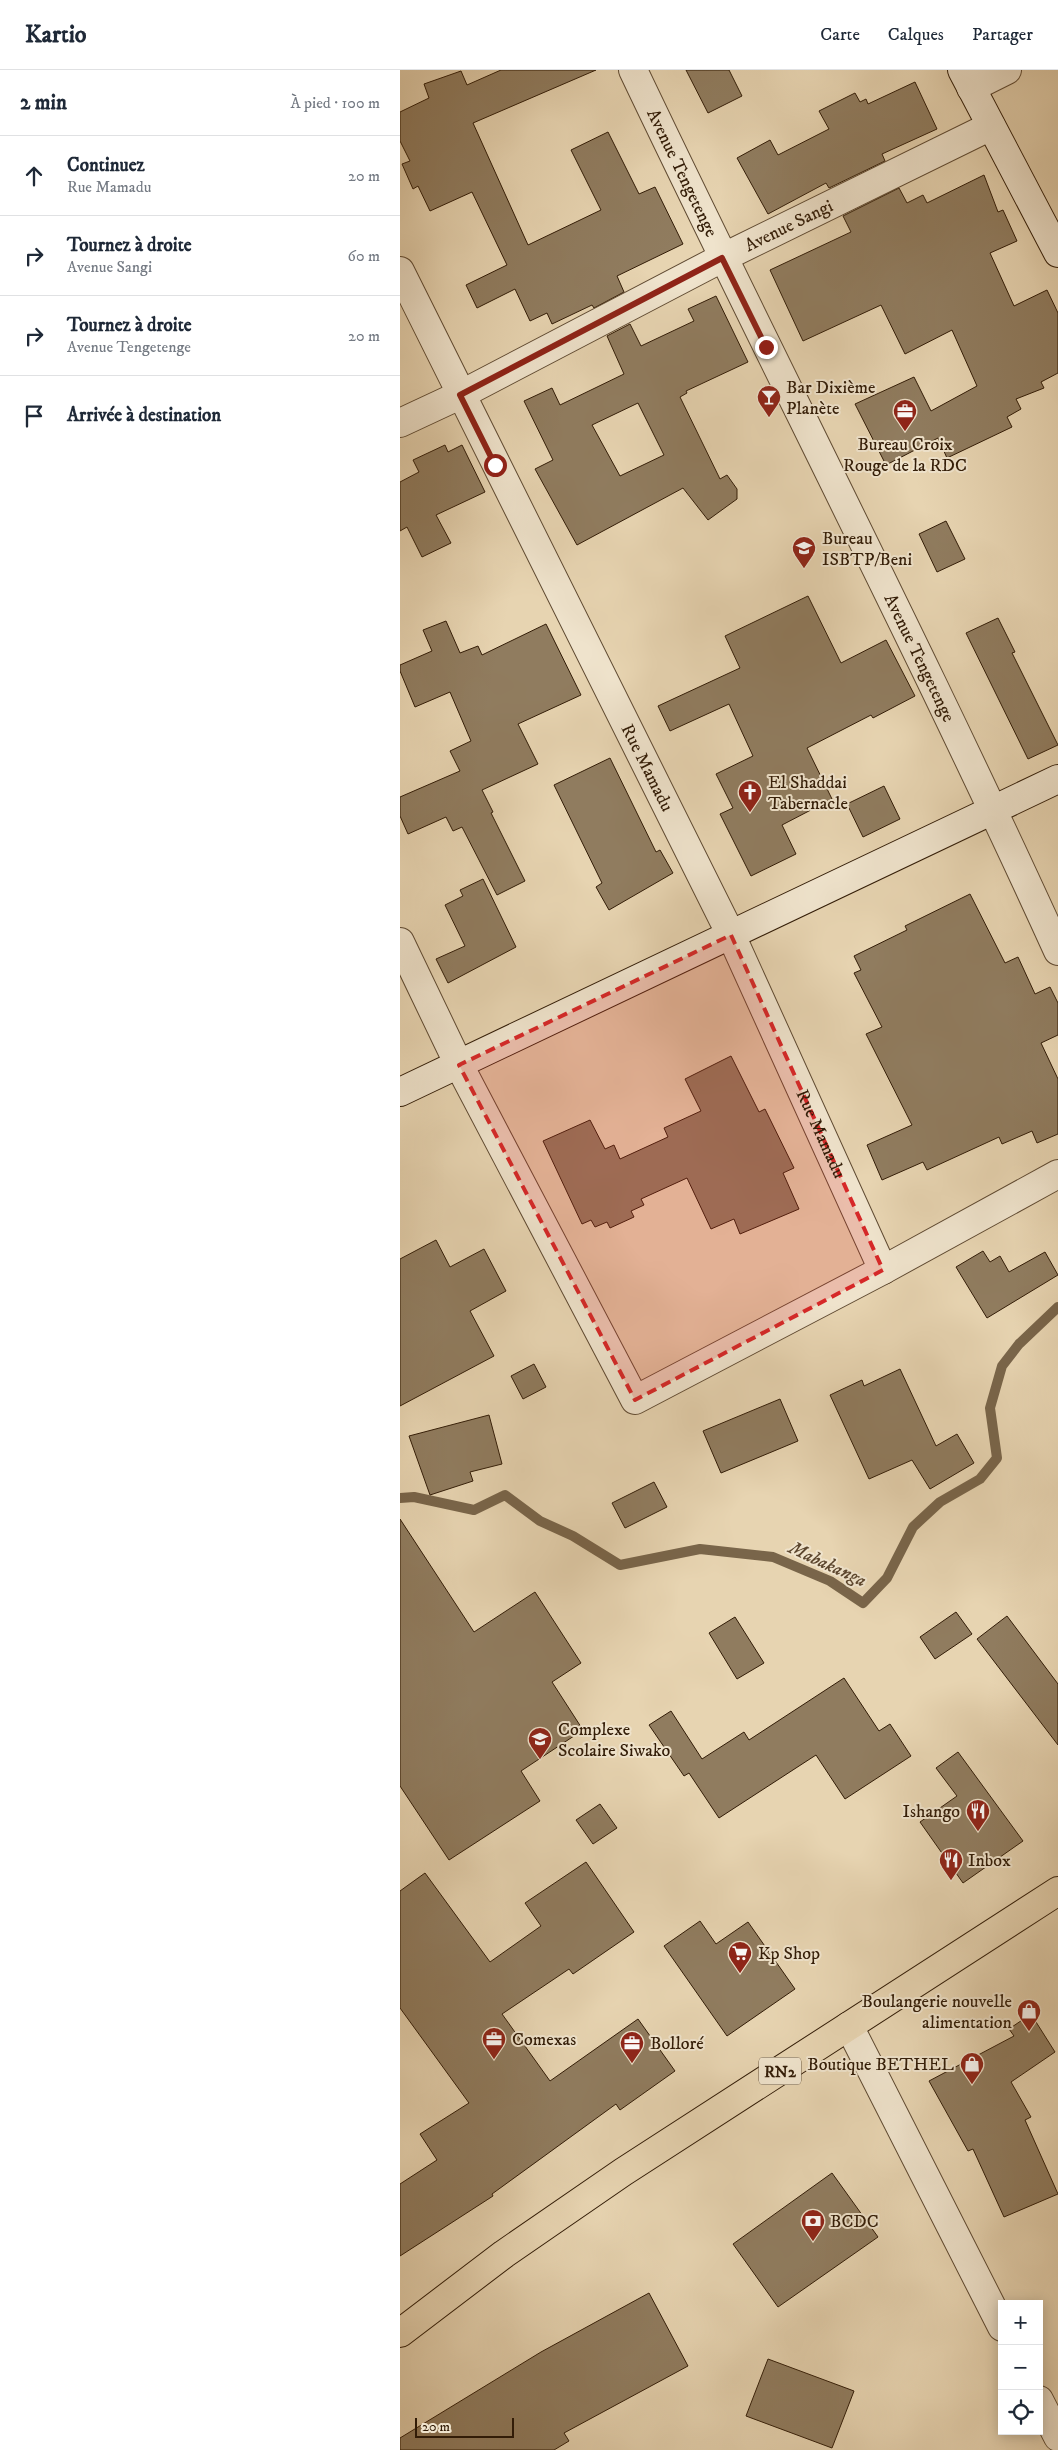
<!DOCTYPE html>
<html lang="fr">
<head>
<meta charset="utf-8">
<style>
  :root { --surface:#fff; --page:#f2f2f3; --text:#1f2937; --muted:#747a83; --line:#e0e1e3 }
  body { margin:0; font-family:"IM FELL DW Pica",serif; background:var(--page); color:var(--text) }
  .controls { position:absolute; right:15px; bottom:15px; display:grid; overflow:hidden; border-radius:0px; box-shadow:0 2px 12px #0003 }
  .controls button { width:45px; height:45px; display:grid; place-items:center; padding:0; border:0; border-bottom:1px solid var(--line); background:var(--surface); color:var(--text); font:25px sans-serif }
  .scale { position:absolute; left:15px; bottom:12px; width:99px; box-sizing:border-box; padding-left:5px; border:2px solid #321c07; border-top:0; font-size:14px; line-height:18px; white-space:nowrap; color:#321c07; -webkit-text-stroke:4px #efe3cc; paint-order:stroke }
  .stop { position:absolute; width:15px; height:15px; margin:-11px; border:4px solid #8f2418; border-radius:50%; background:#fff }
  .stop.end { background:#8f2418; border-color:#fff; box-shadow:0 1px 5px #0008 }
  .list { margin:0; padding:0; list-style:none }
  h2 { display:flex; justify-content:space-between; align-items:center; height:65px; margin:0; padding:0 20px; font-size:21px }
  h2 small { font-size:16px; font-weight:400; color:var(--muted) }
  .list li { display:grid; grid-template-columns:32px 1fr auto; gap:15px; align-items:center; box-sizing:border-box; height:80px; padding:0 20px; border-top:1px solid var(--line) }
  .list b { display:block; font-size:19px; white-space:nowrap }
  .list p { margin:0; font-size:16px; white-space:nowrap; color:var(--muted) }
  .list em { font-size:16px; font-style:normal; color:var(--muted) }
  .icon { flex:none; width:28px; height:28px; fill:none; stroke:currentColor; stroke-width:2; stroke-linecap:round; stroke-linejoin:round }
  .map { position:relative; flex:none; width:658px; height:2380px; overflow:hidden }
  header { display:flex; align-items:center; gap:30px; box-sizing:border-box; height:70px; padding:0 25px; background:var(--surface); border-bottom:1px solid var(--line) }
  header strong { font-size:24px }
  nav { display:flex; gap:28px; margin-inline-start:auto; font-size:18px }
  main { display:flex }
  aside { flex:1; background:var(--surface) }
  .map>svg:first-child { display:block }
</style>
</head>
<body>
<header>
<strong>Kartio</strong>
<nav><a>Carte</a><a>Calques</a><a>Partager</a></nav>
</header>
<main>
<aside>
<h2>2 min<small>À pied · 100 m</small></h2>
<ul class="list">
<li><svg class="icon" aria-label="ahead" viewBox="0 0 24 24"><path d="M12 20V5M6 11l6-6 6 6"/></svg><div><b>Continuez</b><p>Rue Mamadu</p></div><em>20 m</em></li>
<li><svg class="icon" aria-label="right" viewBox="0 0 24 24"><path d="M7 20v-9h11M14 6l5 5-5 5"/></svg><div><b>Tournez à droite</b><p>Avenue Sangi</p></div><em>60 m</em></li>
<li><svg class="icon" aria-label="right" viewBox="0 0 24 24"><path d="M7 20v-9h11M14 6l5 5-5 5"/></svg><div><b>Tournez à droite</b><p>Avenue Tengetenge</p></div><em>20 m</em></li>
<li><svg class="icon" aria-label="arrive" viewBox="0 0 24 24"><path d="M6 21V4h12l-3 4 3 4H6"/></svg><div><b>Arrivée à destination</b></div></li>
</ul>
</aside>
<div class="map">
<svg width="658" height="2380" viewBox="0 0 658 2380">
  <rect width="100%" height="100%" fill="#e7d4b1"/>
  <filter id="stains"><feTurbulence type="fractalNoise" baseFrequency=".004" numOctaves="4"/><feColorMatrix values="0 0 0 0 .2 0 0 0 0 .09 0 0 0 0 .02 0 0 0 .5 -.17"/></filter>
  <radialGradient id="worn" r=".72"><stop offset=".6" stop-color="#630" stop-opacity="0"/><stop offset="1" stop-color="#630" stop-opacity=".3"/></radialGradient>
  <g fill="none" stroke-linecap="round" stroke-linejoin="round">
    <path stroke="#79654a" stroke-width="10" d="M 0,1428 L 14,1427 L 74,1440 L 105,1425 L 140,1451 L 173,1466 L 220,1495 L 300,1479 L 373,1487 L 430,1511 L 463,1533 L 487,1508 L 513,1457 L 540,1432 L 580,1409 L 597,1388 L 590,1338 L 602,1296 L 619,1274 L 658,1237"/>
  </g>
  <path fill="#907c5f" stroke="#321c07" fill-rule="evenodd" d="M 101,0 L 196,0 L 73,53 L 128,175 L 201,140 L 171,80 L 208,62 L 239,124 L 255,117 L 283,174 L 217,206 L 224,222 L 194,238 L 192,235 L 152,254 L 147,243 L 130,251 L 115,219 L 77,238 L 66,215 L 107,195 L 72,122 L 30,141 L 18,116 L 13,119 L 2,94 L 10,91 L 0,71 L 0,42 L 29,28 L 24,14 L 61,1 L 67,15 Z
    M 286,0 L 329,0 L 342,26 L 308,43 Z
    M 515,12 L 537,59 L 482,84 L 485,91 L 429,118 L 426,113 L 368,144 L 337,88 L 370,70 L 378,85 L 429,59 L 419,41 L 455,23 L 460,32 L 466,29 L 468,34 Z
    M 584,105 L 598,142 L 603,140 L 617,171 L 590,183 L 614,236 L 647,220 L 658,243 L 658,303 L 641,312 L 644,318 L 616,329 L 621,339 L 607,347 L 612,357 L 547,388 L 538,368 L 486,395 L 455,334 L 514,307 L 531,341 L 577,316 L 552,260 L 505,284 L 481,235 L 403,271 L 370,200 L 451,162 L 443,146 L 499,118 L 507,133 L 523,125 L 527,133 Z
    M 316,226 L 348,292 L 286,321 L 287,323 L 280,327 L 320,409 L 327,405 L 337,419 L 337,429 L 308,450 L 283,418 L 177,475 L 135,399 L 153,390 L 124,331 L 152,318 L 160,335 L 224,304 L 207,266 L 230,254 L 241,276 L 294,251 L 288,239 ZM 238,333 L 264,385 L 220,406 L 192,355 Z
    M 45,375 L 48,382 L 62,375 L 85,422 L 36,445 L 51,473 L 22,487 L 7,457 L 0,461 L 0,412 L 19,402 L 13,390 Z
    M 546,451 L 565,489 L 537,502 L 519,464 Z
    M 408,526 L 441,593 L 486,570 L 515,626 L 473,648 L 471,645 L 407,678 L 432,729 L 382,755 L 396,784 L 351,806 L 320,744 L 333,738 L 316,704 L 353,686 L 329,634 L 270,661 L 258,636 L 340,598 L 325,566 Z
    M 598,548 L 615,582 L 612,583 L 658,675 L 628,689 L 566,563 Z
    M 46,551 L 60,583 L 78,576 L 82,585 L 146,554 L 181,625 L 118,654 L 138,694 L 82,720 L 93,742 L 91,743 L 125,811 L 97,825 L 62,757 L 53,761 L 46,747 L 8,764 L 0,746 L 0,727 L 60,701 L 50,681 L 71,671 L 50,622 L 15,637 L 0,601 L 0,595 L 32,581 L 23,560 Z
    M 210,688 L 256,782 L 260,780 L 273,803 L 209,840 L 196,817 L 202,813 L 154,715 Z
    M 484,716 L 500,749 L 463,767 L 447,734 Z
    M 83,809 L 116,877 L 48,913 L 36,889 L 65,876 L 45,835 L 63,826 L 60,820 Z
    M 570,824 L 605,893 L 618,887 L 635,924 L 650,917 L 658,933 L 658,965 L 641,973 L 658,1009 L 658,1064 L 637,1073 L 632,1061 L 602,1074 L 599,1067 L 527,1100 L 523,1092 L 482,1110 L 467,1075 L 512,1055 L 466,964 L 482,957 L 454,903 L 461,900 L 454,886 L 507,860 L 505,856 Z
    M 331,986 L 359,1042 L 365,1039 L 394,1098 L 383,1103 L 399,1139 L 340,1164 L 334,1149 L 311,1159 L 287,1108 L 241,1129 L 244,1135 L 231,1141 L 234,1147 L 210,1158 L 207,1152 L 195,1157 L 191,1150 L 182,1154 L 143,1071 L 190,1050 L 205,1079 L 214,1075 L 220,1089 L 268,1067 L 264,1058 L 301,1041 L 285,1009 Z
    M 36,1170 L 50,1197 L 84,1179 L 106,1221 L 70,1241 L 94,1286 L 0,1336 L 0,1189 Z
    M 583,1181 L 590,1192 L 600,1186 L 609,1202 L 645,1182 L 658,1205 L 587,1248 L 556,1197 Z
    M 134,1294 L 146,1317 L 123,1329 L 111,1306 Z
    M 500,1299 L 536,1376 L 557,1364 L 574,1393 L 530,1419 L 512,1390 L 469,1409 L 430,1325 L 462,1310 L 464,1316 Z
    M 380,1329 L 398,1371 L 321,1403 L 303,1361 Z
    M 89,1345 L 102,1394 L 70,1402 L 73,1411 L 30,1425 L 9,1366 Z
    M 254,1412 L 267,1437 L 225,1458 L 212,1433 Z
    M 0,1449 L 74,1562 L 135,1522 L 181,1593 L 152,1612 L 183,1660 L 121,1701 L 140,1731 L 49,1790 L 0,1716 Z
    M 556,1542 L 572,1564 L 535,1589 L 520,1567 Z
    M 607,1546 L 658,1614 L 658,1675 L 577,1569 Z
    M 335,1547 L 364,1593 L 337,1609 L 309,1563 Z
    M 444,1608 L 479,1661 L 490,1654 L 511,1686 L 445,1729 L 416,1685 L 319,1748 L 289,1703 L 284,1706 L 249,1655 L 271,1641 L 302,1689 L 344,1662 L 349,1670 Z
    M 558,1682 L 623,1771 L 563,1813 L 520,1752 L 557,1726 L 536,1698 Z
    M 200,1734 L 217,1758 L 193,1774 L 176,1750 Z
    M 186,1792 L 234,1862 L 173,1904 L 169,1899 L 102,1944 L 150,2011 L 238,1949 L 275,2001 L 220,2040 L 216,2034 L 92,2124 L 93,2126 L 0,2186 L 0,2114 L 37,2090 L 20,2064 L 69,2033 L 0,1938 L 0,1821 L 25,1803 L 90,1892 L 141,1856 L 125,1833 Z
    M 300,1851 L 316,1874 L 348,1852 L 395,1919 L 327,1966 L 264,1876 Z
    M 631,1944 L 655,1982 L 611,2012 L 631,2047 L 625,2050 L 658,2124 L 604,2147 L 573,2079 L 568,2081 L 529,2011 L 614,1966 L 609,1959 Z
    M 432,2103 L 478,2167 L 378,2237 L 333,2174 Z
    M 249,2223 L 288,2296 L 164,2363 L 169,2371 L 154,2380 L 0,2380 L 0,2368 L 141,2282 Z
    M 368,2289 L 454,2321 L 432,2378 L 346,2346 Z"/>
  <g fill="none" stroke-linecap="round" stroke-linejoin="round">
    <g stroke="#5f4a32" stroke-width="30">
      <g id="street">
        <path id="s1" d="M 233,0 C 373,294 523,584 658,881"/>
        <path d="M 571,18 L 607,0"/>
        <path id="s2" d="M 0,201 L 331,865 L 483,1200"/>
        <path id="s3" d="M 0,353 L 60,325 L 322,188 L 591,56"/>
        <path d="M 0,872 L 59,995 L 235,1330 L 483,1200 L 658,1104"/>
        <path d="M 449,1956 L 602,2257"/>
        <path d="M 639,2330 L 658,2367"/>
      </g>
    </g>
    <g stroke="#321c07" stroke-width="30">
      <path id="secondary" d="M 562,0 L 658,183
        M 0,1022 L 658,709"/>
    </g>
    <g stroke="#321c07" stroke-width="30">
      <path id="highway" d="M 0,2263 L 104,2184 L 223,2102 L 658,1821"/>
    </g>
    <use href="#street" stroke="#efe3cc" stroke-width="28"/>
    <use href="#secondary" stroke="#efe3cc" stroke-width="28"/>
    <use href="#highway" stroke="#e7d4b1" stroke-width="28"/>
  </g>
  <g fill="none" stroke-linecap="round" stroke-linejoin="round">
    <path stroke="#8f2418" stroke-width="6" d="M 95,395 L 60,325 L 322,188 L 366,277"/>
  </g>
  <path fill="#d62828" fill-opacity="0.2" stroke="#d62828" stroke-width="4" stroke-dasharray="10 6" stroke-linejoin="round" d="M 331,865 L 483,1200 L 235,1330 L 59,995 Z"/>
  <defs>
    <g id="bar-pin" transform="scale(1.25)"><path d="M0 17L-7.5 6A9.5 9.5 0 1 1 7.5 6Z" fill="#8f2418" stroke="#efe3cc"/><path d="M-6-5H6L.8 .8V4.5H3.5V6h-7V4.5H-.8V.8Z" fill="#fff"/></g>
    <g id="office-pin" transform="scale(1.25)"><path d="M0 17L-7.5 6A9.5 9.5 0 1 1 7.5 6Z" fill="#8f2418" stroke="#efe3cc"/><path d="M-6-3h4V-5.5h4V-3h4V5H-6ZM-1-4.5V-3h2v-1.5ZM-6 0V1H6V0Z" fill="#fff"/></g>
    <g id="university-pin" transform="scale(1.25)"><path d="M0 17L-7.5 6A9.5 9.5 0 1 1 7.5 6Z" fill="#8f2418" stroke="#efe3cc"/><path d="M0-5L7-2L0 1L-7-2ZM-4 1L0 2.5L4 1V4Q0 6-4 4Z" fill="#fff"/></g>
    <g id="church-pin" transform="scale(1.25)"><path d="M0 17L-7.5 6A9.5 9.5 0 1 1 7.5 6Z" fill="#8f2418" stroke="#efe3cc"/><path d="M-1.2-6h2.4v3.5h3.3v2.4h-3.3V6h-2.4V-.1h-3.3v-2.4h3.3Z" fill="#fff"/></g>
    <g id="school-pin" transform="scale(1.25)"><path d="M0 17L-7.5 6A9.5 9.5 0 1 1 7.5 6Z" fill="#8f2418" stroke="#efe3cc"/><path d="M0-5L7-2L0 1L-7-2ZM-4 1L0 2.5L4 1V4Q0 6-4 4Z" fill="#fff"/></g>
    <g id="restaurant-pin" transform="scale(1.25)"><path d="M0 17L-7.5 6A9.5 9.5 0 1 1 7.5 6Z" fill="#8f2418" stroke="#efe3cc"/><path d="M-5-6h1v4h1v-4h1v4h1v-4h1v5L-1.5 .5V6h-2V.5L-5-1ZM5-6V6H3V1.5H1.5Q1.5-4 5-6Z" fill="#fff"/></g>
    <g id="supermarket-pin" transform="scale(1.25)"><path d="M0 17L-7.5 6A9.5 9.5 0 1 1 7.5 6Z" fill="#8f2418" stroke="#efe3cc"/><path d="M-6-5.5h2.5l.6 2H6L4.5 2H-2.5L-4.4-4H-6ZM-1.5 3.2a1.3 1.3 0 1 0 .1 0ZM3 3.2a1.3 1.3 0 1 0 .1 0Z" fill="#fff"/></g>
    <g id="shop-pin" transform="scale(1.25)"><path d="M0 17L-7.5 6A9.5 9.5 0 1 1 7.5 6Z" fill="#8f2418" stroke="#efe3cc"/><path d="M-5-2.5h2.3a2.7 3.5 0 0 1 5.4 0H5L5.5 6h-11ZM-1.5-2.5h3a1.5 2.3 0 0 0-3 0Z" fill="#fff"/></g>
    <g id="bank-pin" transform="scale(1.25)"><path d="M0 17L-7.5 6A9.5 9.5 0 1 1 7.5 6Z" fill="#8f2418" stroke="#efe3cc"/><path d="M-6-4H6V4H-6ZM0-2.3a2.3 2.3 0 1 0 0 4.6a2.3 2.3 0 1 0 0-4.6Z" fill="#fff"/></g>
  </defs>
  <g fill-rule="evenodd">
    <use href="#bar-pin" x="369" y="327"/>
    <use href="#office-pin" x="505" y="341"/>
    <use href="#university-pin" x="404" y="478"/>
    <use href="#church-pin" x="350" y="722"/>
    <use href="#school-pin" x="140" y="1669"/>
    <use href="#restaurant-pin" x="578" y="1741"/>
    <use href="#restaurant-pin" x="551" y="1790"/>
    <use href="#supermarket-pin" x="340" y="1883"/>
    <use href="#shop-pin" x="629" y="1941"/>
    <use href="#office-pin" x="94" y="1969"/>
    <use href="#office-pin" x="232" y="1973"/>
    <use href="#shop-pin" x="572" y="1994"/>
    <use href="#bank-pin" x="413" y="2151"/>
  </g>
  <g text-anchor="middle" stroke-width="4" stroke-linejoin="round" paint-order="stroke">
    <rect fill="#efe3cc" stroke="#6b5842" stroke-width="1" x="359" y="1987.5" width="42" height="27" rx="4"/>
    <g font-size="16" font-weight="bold" fill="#321c07">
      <text x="380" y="2007">RN2</text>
    </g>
    <g font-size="18" fill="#321c07" stroke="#efe3cc">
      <text dy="6" stroke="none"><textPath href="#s1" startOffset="114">Avenue Tengetenge</textPath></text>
      <text dy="6" stroke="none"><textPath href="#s3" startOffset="436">Avenue Sangi</textPath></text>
      <text dy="6" stroke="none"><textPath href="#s1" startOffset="654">Avenue Tengetenge</textPath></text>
      <text dy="6" stroke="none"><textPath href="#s2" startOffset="555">Rue Mamadu</textPath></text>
      <text dy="6" stroke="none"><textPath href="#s2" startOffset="960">Rue Mamadu</textPath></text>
    </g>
    <g font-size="18" fill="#321c07" stroke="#efe3cc" text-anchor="start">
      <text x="386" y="323">Bar Dixième<tspan x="386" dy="21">Planète</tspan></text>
      <text x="505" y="380" text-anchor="middle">Bureau Croix<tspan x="505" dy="21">Rouge de la RDC</tspan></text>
      <text x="422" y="474">Bureau<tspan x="422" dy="21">ISBTP/Beni</tspan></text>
      <text x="368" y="718">El Shaddai<tspan x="368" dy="21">Tabernacle</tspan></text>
      <text x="158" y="1665">Complexe<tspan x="158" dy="21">Scolaire Siwako</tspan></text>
      <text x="560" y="1747" text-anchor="end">Ishango</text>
      <text x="568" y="1796">Inbox</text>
      <text x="358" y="1889">Kp Shop</text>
      <text x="612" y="1937" text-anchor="end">Boulangerie nouvelle<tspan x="612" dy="21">alimentation</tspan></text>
      <text x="112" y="1975">Comexas</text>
      <text x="250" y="1979">Bolloré</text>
      <text x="554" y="2000" text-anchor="end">Boutique BETHEL</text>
      <text x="430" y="2157">BCDC</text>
    </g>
    <g font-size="19" font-style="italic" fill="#5c462e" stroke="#efe3cc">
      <text transform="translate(428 1493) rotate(25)" y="7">Mabakanga</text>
    </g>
  </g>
  <rect width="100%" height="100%" filter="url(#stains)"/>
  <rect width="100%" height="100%" fill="url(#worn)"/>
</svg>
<div class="controls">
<button>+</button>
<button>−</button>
<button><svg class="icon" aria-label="locate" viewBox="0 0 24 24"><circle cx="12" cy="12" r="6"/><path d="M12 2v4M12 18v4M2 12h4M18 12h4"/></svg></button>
</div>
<div class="scale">20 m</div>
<div class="stop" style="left:95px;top:395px"></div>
<div class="stop end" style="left:366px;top:277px"></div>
</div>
</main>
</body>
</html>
